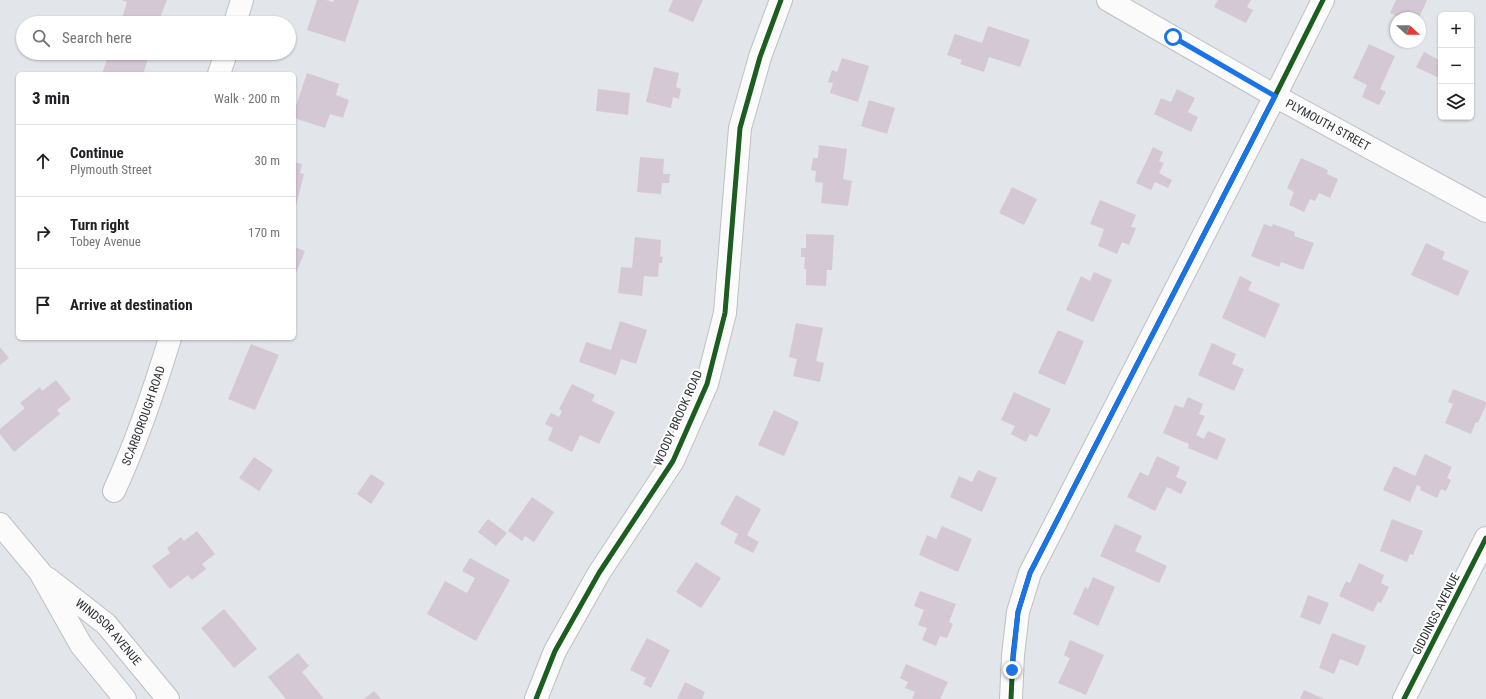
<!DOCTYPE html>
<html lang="en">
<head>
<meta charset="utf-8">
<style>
  :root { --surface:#fff; --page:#f6f6f6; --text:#202124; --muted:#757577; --line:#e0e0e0 }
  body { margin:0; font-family:"Roboto Condensed",sans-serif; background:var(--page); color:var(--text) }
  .controls { position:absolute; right:12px; top:12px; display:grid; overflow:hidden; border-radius:6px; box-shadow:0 1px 3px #0004 }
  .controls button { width:36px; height:36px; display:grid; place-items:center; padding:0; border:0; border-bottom:1px solid var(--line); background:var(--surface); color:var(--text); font:20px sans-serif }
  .compass { position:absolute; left:1390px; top:12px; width:36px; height:36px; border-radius:50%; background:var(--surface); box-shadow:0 1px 3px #0004; rotate:111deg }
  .stop { position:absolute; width:12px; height:12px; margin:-9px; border:3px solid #1a73e8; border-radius:50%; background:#fff }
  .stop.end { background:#1a73e8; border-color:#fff; box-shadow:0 1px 4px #0008 }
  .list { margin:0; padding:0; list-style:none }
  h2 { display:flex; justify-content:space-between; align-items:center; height:52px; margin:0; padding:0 16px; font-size:17px }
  h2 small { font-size:13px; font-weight:400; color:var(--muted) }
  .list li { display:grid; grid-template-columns:26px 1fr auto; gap:12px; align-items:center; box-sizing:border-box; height:72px; padding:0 16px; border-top:1px solid var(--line) }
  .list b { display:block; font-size:15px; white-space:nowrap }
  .list p { margin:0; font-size:13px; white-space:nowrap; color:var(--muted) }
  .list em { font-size:13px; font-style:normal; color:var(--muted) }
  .icon { flex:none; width:22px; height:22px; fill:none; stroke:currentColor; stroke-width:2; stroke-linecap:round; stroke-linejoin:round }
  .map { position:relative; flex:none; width:1486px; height:699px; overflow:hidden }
  .search { position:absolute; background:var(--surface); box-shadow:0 1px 3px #0004; left:16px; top:16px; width:280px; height:44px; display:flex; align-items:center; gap:10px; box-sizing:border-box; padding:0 14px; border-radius:22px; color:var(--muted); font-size:15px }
  .panel { position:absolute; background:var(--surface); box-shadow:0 1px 3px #0004; left:16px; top:72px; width:280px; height:268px; border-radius:6px }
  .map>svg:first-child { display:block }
</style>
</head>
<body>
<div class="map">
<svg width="1486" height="699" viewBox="0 0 1486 699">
  <rect width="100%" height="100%" fill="#e2e5e9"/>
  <path fill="#d5c8d5" d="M 122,0 L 167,0 L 158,23 L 136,23 L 122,18 L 127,2 Z
    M 317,0 L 326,0 L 333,2 L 334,0 L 359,0 L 345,42 L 307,30 Z
    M 673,0 L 703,0 L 693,22 L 668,11 Z
    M 1218,0 L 1251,0 L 1247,7 L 1253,10 L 1246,23 L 1214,7 Z
    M 1396,0 L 1427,0 L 1419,18 L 1400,18 L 1390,13 Z
    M 988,26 L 1030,40 L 1020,67 L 989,57 L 984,72 L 960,64 L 962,60 L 947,55 L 955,34 L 982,43 Z
    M 1369,44 L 1395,56 L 1380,89 L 1386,92 L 1379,105 L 1362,97 L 1367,85 L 1353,78 Z
    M 1424,52 L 1441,61 L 1441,74 L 1439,78 L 1416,67 Z
    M 109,53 L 129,53 L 148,59 L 143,74 L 102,74 Z
    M 842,58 L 869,66 L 858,102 L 830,93 L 833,83 L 828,82 L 832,70 L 837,72 Z
    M 654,67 L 679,73 L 676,87 L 681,89 L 679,99 L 673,97 L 671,108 L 646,102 Z
    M 307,73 L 339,84 L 336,95 L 349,100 L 343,118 L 330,114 L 325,128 L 294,118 L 294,112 Z
    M 598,89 L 630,93 L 628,115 L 596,111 Z
    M 1177,89 L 1195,98 L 1188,112 L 1198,117 L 1191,132 L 1154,114 L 1161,98 L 1171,102 Z
    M 869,100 L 895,108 L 887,134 L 861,126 Z
    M 819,145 L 847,149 L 843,179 L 852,181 L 848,206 L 821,203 L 823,183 L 815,182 L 816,171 L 811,170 L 813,158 L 818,158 Z
    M 1153,147 L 1163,152 L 1159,161 L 1164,163 L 1159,173 L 1172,180 L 1168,188 L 1155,182 L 1151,190 L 1136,183 Z
    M 640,157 L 664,159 L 663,174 L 670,174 L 669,183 L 662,183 L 661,194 L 637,192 Z
    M 1301,158 L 1328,170 L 1327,174 L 1338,179 L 1330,198 L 1319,193 L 1315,201 L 1310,199 L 1304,212 L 1289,205 L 1294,192 L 1287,188 Z
    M 294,162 L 302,164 L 300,173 L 304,174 L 295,210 L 294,210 Z
    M 1012,187 L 1037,199 L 1024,225 L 999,213 Z
    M 1100,200 L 1136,215 L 1131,227 L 1136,228 L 1129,245 L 1122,242 L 1117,254 L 1098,246 L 1104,229 L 1090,224 Z
    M 1264,224 L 1272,227 L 1273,224 L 1295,232 L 1294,236 L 1314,243 L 1303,270 L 1281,262 L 1279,267 L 1251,256 Z
    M 806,234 L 834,235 L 832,270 L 827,270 L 826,286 L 806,285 L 806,269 L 804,269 L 805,257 L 801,257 L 801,248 L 806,248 Z
    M 635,237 L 661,240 L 660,256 L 663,257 L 662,263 L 659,263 L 658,277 L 644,276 L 642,296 L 618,293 L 621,267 L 632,268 Z
    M 1426,243 L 1445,252 L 1442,259 L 1469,271 L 1458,296 L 1411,275 Z
    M 294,247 L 305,251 L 294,278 Z
    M 1094,272 L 1112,280 L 1093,322 L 1066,310 L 1081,276 L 1090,281 Z
    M 1240,276 L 1252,282 L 1248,290 L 1280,304 L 1265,338 L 1222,318 Z
    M 620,321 L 647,330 L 636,364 L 621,359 L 616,375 L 579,362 L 586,342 L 611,350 Z
    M 796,323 L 823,328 L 816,361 L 824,363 L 820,382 L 793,376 L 797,359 L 789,357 Z
    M 1058,330 L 1084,341 L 1065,385 L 1038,373 Z
    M 1212,343 L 1236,354 L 1232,364 L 1244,369 L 1234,391 L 1198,375 Z
    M 251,344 L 279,355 L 255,410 L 228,399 Z
    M 0,347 L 9,358 L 0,365 Z
    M 56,380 L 71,399 L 57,410 L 60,414 L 14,452 L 0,434 L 0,429 L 25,408 L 20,403 L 40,387 L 42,391 Z
    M 572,384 L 595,395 L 592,401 L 615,412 L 599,444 L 580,435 L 572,452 L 548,440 L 553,428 L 545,424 L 551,413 L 559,417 L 562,411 L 559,409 Z
    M 1453,389 L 1486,402 L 1486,405 L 1478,423 L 1476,422 L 1471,434 L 1445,423 L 1453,404 L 1448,402 Z
    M 1014,392 L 1051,409 L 1037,437 L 1030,434 L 1026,442 L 1011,434 L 1015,426 L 1001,420 Z
    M 1188,397 L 1203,404 L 1199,414 L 1205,416 L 1196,435 L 1204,439 L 1208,431 L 1226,439 L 1217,460 L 1188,448 L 1189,444 L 1163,433 L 1175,405 L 1183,408 Z
    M 774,410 L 799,422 L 784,456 L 758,445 Z
    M 1425,454 L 1452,467 L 1447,478 L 1451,480 L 1446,491 L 1441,489 L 1437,498 L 1420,490 L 1421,487 L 1417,485 L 1410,502 L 1383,490 L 1394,466 L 1415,476 Z
    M 1157,456 L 1180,467 L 1176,477 L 1187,482 L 1181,494 L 1167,487 L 1155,511 L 1127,497 L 1140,472 L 1148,476 Z
    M 254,457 L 273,470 L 259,491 L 239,478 Z
    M 978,470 L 997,478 L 982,512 L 950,497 L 959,476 L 972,482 Z
    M 371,474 L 385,483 L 371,504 L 357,494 Z
    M 736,495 L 761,509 L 747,535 L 759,542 L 753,553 L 734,543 L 738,534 L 720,524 Z
    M 532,497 L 554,512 L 534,542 L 525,536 L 522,541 L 508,531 Z
    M 488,519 L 507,533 L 496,546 L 478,532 Z
    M 1392,519 L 1423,531 L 1413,555 L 1410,554 L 1407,562 L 1380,551 Z
    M 1115,524 L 1142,536 L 1135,551 L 1167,566 L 1159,583 L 1100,556 Z
    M 942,526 L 972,539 L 958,572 L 919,555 L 927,535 L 936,539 Z
    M 197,531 L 215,554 L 202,564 L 206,569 L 192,580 L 188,575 L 170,589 L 152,566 L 170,553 L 167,548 L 181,537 L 184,541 Z
    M 470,558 L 510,580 L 476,641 L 427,614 L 445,581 L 467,593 L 475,578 L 462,571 Z
    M 696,562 L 721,578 L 701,608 L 676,592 Z
    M 1359,563 L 1384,575 L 1381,583 L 1389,587 L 1381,603 L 1378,602 L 1373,612 L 1339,596 L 1346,581 L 1350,583 Z
    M 1093,577 L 1115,587 L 1098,626 L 1073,614 L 1085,587 L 1088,589 Z
    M 920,591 L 956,604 L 949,622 L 953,624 L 947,638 L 940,636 L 936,646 L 922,640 L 927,628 L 918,625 L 924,610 L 914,606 Z
    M 1308,595 L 1329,603 L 1320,625 L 1300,617 Z
    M 224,609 L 257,649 L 234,668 L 201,628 Z
    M 1332,633 L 1366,646 L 1358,666 L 1340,659 L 1334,674 L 1319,668 Z
    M 647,638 L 670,650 L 651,688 L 643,684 L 646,678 L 630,670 Z
    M 1070,640 L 1104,655 L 1086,695 L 1058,683 L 1070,658 L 1064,655 Z
    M 298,653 L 309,666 L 302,672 L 324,699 L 286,699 L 268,677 Z
    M 906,664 L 948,682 L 940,699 L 912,699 L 915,692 L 905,688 L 908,682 L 900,678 Z
    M 685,682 L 705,692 L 702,699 L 677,699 Z
    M 1304,690 L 1324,699 L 1300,699 Z
    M 374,691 L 381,699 L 364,699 Z"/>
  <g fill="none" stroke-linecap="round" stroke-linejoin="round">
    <g stroke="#bec0c3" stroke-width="24">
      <g id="street">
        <path id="s1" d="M 1108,0 L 1275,96 L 1486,211"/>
        <path d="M 235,23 L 242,0"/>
        <path d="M 219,74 L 226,53"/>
        <path id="s2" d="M 114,491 C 137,441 154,391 170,338"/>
        <path d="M 536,699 L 555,651 L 599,573 L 673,461 L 707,384 L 725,313 L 740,128 L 760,57 L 781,0"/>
        <path d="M 1011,699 L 1013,655 L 1018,612 L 1030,573 L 1275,96 L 1323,0"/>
        <path d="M 1404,699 L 1486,538"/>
      </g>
    </g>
    <g stroke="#bec0c3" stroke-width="24">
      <g id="primary">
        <path d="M 0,524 L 40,572 L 81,645 L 125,699"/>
        <path id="s3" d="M 47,578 L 106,624 L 168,699"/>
      </g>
    </g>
    <use href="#street" stroke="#fbfbfc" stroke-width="22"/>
    <use href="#primary" stroke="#fbfbfc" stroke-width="22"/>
    <g stroke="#fff" stroke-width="8">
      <path id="cycleway" d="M 536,699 L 555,651 L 599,573 L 673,461 L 707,384 L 725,313 L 740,128 L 760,57 L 781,0
        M 1011,699 L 1013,655 L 1018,612 L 1030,573 L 1275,96 L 1323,0
        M 1404,699 L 1486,538"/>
    </g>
    <use href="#cycleway" stroke="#1b5e20" stroke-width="5"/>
  </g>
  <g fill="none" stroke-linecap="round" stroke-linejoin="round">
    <path stroke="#1a73e8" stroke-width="5" d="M 1012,670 L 1018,612 L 1030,573 L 1275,96 L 1173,37"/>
  </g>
  <g text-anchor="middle" stroke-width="4" stroke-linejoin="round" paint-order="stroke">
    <g font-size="12" fill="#2e3033" stroke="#fff">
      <text dy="4" stroke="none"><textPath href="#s1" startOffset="253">PLYMOUTH STREET</textPath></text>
      <text dy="4" stroke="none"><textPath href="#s2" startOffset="81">SCARBOROUGH ROAD</textPath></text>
      <text transform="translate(678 418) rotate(-66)" y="4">WOODY BROOK ROAD</text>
      <text transform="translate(1436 614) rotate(-63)" y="4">GIDDINGS AVENUE</text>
      <text dy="4" stroke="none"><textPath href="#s3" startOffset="82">WINDSOR AVENUE</textPath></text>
    </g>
  </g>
</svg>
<div class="controls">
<button>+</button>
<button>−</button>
<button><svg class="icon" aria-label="layers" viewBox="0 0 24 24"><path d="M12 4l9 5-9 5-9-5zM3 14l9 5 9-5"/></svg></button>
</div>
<svg class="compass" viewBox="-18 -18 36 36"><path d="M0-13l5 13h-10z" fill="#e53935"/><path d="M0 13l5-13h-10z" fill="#757577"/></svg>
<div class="stop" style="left:1173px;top:37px"></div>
<div class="stop end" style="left:1012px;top:670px"></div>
<div class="search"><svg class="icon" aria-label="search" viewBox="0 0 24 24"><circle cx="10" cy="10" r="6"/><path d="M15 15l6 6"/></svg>Search here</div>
<section class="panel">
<h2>3 min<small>Walk · 200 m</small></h2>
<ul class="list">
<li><svg class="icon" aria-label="ahead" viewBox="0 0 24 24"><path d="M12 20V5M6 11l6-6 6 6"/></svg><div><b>Continue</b><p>Plymouth Street</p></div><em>30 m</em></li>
<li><svg class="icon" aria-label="right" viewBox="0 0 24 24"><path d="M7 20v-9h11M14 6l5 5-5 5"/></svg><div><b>Turn right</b><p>Tobey Avenue</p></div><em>170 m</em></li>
<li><svg class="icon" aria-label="arrive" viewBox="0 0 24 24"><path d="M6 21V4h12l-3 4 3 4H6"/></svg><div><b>Arrive at destination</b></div></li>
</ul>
</section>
</div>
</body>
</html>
